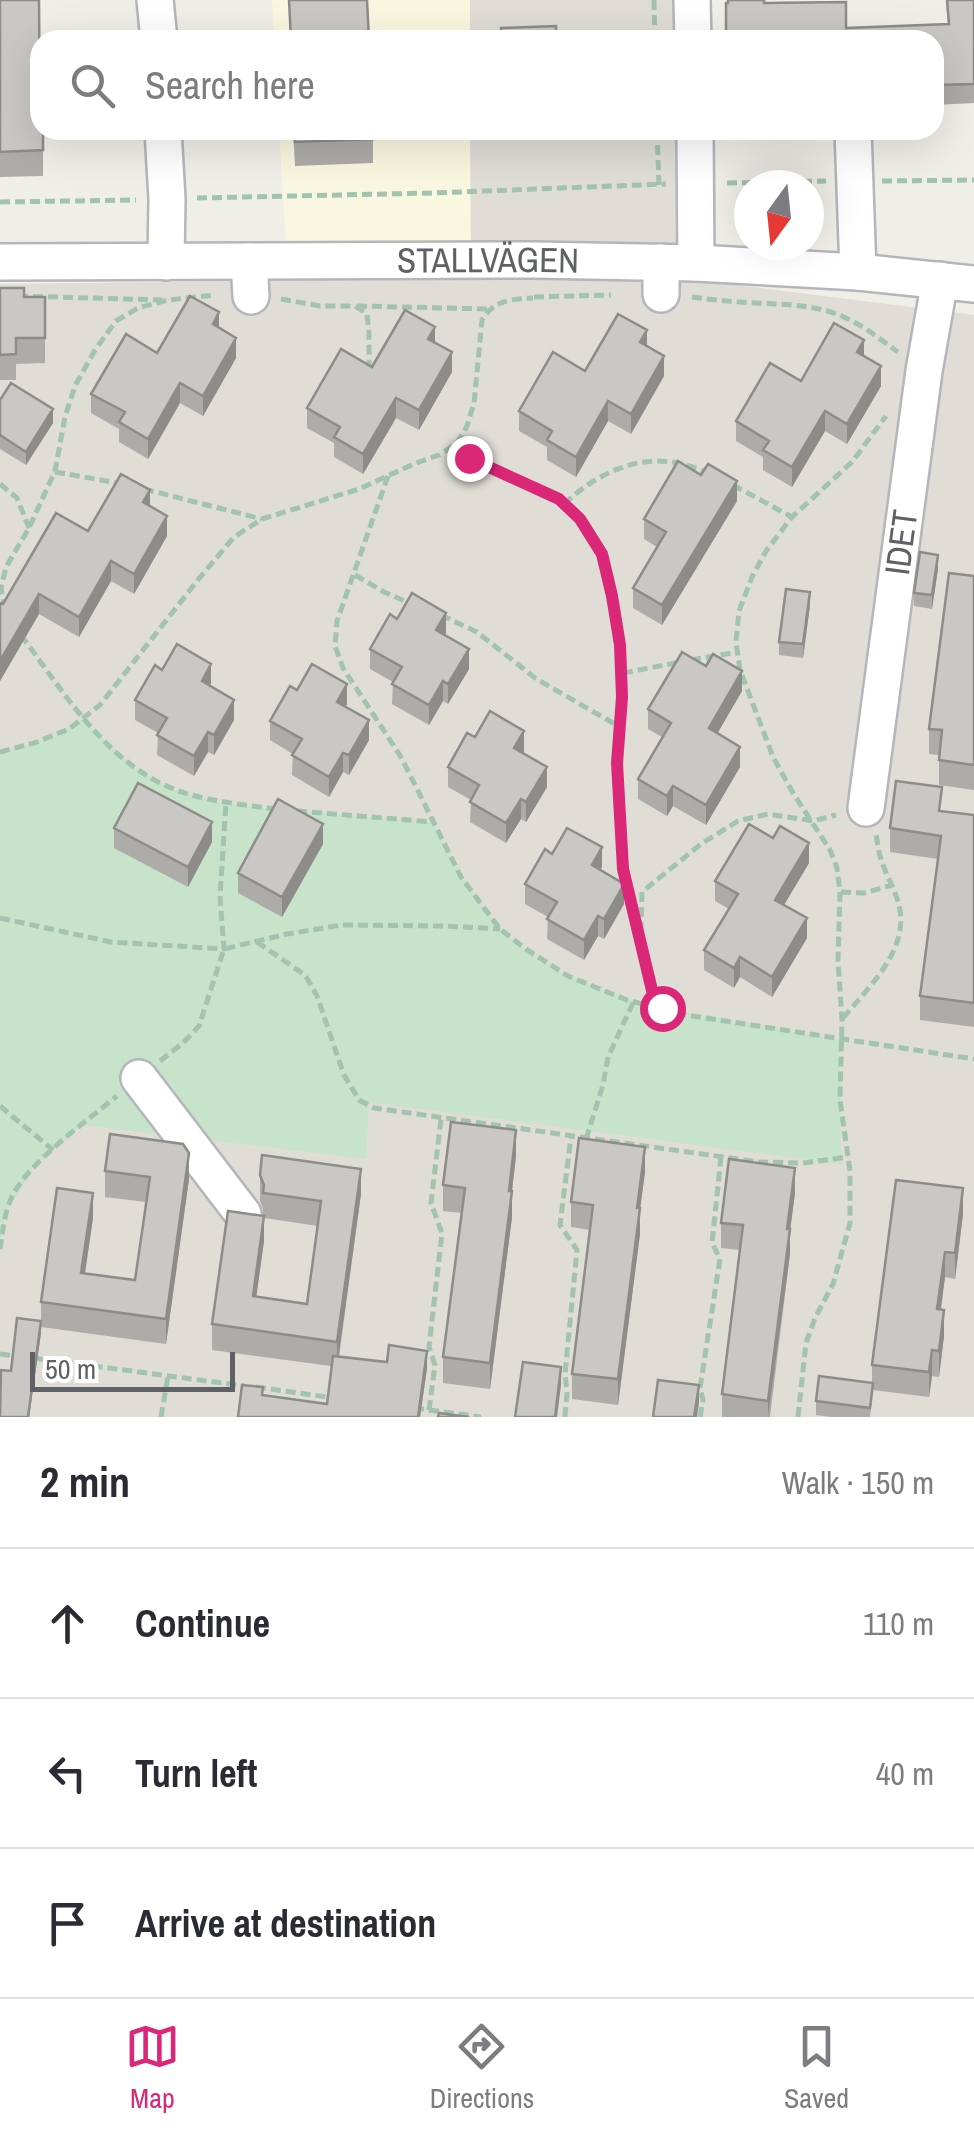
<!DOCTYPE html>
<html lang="en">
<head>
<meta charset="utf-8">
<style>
  :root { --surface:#fff; --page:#f7f7f7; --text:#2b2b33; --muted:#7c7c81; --line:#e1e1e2; --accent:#db2777 }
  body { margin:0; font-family:"Archivo Narrow",sans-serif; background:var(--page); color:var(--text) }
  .compass { position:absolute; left:734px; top:170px; width:90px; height:90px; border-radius:50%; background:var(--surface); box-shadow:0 10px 40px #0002; rotate:195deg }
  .scale { position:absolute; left:30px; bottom:25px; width:205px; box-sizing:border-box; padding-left:10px; border:5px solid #5f6166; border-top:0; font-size:28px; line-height:35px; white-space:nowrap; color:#5f6166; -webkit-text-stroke:8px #fff; paint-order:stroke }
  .stop { position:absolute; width:30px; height:30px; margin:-22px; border:8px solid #db2777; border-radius:50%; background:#fff }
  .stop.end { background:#db2777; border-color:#fff; box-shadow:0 2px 10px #0008 }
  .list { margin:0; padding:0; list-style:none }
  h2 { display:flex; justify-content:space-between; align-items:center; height:130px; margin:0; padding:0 40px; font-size:42px }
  h2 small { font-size:32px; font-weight:400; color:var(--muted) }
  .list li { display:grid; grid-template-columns:65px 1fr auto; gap:30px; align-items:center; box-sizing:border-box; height:150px; padding:0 40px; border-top:2px solid var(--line) }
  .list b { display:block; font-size:38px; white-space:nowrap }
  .list em { font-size:32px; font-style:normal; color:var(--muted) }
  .icon { flex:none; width:55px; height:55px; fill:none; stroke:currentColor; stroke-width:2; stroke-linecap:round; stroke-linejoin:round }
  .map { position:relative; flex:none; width:974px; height:1417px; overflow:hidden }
  .search { position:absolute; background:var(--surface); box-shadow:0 10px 40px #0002; left:30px; right:30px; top:30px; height:110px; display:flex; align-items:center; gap:25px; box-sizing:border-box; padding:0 35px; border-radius:30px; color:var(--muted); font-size:38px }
  .sheet { height:580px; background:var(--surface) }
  nav { display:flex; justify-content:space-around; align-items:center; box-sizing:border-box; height:140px; border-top:2px solid var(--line); background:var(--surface); font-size:28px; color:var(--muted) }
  nav a { display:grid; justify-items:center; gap:5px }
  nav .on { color:var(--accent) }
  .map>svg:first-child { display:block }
</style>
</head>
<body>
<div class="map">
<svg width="974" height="1417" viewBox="0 0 974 1417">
  <rect width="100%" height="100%" fill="#efeee7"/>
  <path fill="#faf7e1" d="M 272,0 L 470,0 L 470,40 L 274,40 Z
    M 279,130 L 470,130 L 471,261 L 287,261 Z"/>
  <path fill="#dfddd6" d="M 470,0 L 674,0 L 693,11 L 693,40 L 470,40 Z
    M 470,130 L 694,130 L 696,263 L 471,261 Z
    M 664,276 L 974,315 L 974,1417 L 0,1417 L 0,284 Z"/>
  <path fill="#c7e3ca" d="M 82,719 C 105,740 127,764 153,779 C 197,804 253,807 303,811 C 346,815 390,819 433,822 C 452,859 471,895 498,926 C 533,966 612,996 662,1008 L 840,1040 L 841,1164 L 369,1102 L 366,1159 L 82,1125 L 32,1169 L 5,1214 L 0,1249 L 0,752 C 29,744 58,738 82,719 Z"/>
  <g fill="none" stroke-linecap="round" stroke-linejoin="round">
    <g stroke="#b4b6ba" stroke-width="40">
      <g id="minor">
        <path d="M 155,0 L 159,40"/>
        <path d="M 692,0 L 693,40"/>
        <path d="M 163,130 L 167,199 L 166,262"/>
        <path d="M 695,130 L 696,263"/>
        <path d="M 853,130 L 858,272"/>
        <path d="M 249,261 L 251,296"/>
        <path id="s1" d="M 0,262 L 534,260 L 696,263 L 858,272 L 974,284"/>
        <path d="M 661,262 L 661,294"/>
        <path id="s2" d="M 866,808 L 924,371 L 940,280"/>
        <path d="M 139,1078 L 243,1214"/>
      </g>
    </g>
    <path stroke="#a1c3af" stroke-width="5" stroke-dasharray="10 5" stroke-linecap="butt" d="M 654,0 L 655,40
      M 657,130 L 659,185
      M 882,181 L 974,180
      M 727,183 L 826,181
      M 197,198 L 433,193 L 666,184
      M 0,202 L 136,200
      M 18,296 L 162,300
      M 534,297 L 611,295
      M 692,297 C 707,299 723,301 739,302 C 774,305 813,302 846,318 C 866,327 881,340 898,352
      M 281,299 L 320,306 L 355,306 L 367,314 L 369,333 L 369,366
      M 357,306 L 489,309
      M 451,447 L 492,470 L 559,499 L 580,519 L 602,553 L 612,596 L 620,645 L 622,697 L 617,763 L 623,869 L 657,1007
      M 55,472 L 118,483
      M 388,476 L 337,621 L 335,646 L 343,668 L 401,757 L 461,877 L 500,929 L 526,949 L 568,976 L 627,1000 L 686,1015 L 974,1059
      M 0,484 L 17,498 L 29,528
      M 733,485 L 792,517
      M 144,489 L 262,519
      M 564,504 C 606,465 656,447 710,474
      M 355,575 L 384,592 L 412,604
      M 5,609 L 1,588 L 6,567 L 29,528 L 55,471 L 65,417 L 75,386 L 95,350 L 116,321 L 138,308 L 168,300 L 215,295
      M 441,615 L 477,632 L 535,678 L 620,727
      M 21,635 C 65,694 110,770 185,793 C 214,802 246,805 276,809
      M 691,660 L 738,652
      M 623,673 L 681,662
      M 0,752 L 34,743 L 69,729 L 100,705 L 197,581 L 234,537 L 262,519 L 359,489 L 416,463 L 439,455 L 457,443 L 467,426 L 474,403 L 482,320 C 494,300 511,299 533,298
      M 297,811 L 433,822
      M 841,892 L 864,893 L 892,885
      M 0,918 L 111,942 L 224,949 L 220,897 L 226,802
      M 641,932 L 642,892 L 701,844 L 738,821 L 768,814 L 813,821 L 836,815
      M 257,942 L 305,975 L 317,996 L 344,1075 L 359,1100 L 374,1108 L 759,1162 L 803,1163 L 848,1157
      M 843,1018 C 868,988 907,952 900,910 C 897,892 886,876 881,859 C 878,851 878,843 876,835
      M 160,1061 L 183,1043 L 199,1026 L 224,949 L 287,934 L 342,925 L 443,926 L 500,929
      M 0,1106 L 53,1150
      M 586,1139 L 603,1085 L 608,1057 L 634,1001
      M 0,1249 C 3,1231 4,1212 13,1195 C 30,1161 87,1121 117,1096
      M 0,1354 L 17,1356
      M 33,1358 L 245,1386
      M 256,1387 L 334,1398
      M 414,1408 L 481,1417
      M 429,1410 L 435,1365 L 429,1347 L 442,1233 L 431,1203 L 441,1119
      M 161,1417 L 168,1376
      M 565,1417 L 567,1393 L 565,1374 L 577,1250 L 560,1225 L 571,1137
      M 700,1417 L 703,1400 L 700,1388 L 720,1259 L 712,1243 L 721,1157
      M 798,1417 L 806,1343 L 815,1318 L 833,1284 L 850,1223 L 850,1171 L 840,1100 L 842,1020 L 838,961 L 840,892 L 837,868 L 830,850 L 793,793 L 773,757 L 740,670 L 736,642 L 739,611 L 752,577 L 766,551 L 792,517 L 852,462 L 886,416"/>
    <use href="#minor" stroke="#fff" stroke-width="35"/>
  </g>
  <path fill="#aeaca9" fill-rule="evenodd" d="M 0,0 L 43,130 L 43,176 L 0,177 Z
    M 946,0 L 974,0 L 974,103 L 934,105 L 934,40 L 726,40 L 764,3 L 846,28 L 948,24 Z
    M 293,130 L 373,130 L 373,163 L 295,166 Z
    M 0,288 L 24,297 L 45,297 L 45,363 L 16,364 L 16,380 L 0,380 Z
    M 219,328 L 236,358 L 203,416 L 180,403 L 148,459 L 119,442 L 119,429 L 91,413 L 91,394 L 157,353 Z
    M 435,343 L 452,372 L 419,430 L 396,418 L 363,474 L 334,457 L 334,443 L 307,428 L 307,408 L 372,367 Z
    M 647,346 L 664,376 L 631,434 L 608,421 L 576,477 L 547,460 L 547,447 L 519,431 L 519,411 L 585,371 Z
    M 864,356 L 881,386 L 847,444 L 825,431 L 792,487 L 763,470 L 763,457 L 736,441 L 736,421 L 801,381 Z
    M 0,400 L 53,423 L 26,465 L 0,449 Z
    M 737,501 L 662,625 L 633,608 L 633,588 L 657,547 L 644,539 L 644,519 Z
    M 150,506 L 167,536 L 134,594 L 111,581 L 79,637 L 39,614 L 0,681 L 0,603 L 3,604 L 88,531 Z
    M 938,569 L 932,609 L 914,606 L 914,593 Z
    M 974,576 L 974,790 L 939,785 L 939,755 L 929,754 L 929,729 Z
    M 810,605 L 803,658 L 779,655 L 779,642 Z
    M 397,619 L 446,633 L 445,635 L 469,669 L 448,704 L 443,701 L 429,725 L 392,704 L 393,682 L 370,669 L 370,649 Z
    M 162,670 L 211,683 L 210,686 L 234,720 L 214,755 L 208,752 L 194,776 L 157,755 L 158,733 L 135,720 L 135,700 Z
    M 297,690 L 347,704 L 345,707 L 369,740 L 349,775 L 343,772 L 329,797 L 292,775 L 293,754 L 270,740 L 270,721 Z
    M 742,691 L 717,733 L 740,767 L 706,825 L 673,806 L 667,816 L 638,799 L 638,779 L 662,737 L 648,729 L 648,709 Z
    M 475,737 L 524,751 L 523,753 L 547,787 L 526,822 L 521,819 L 506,843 L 470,822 L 471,800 L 448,787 L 448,767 Z
    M 942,811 L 974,815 L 974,1027 L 920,1020 L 920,996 L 938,859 L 890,852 L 890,828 Z
    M 114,828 L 212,842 L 188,887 L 114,848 Z
    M 323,844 L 282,917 L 238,893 L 238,873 Z
    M 552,854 L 602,867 L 600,870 L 624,904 L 604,939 L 598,936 L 584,960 L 547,939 L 548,917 L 525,904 L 525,884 Z
    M 809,863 L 784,905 L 807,938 L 772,997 L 740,977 L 734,988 L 704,970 L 704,950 L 729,909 L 715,901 L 715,881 Z
    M 516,1156 L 512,1191 L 512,1217 L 490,1389 L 443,1383 L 443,1357 L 462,1213 L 443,1211 L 443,1185 Z
    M 105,1171 L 189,1179 L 166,1344 L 41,1327 L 41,1334 L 11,1371 L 41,1321 L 41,1302 L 93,1218 L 85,1274 L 135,1280 L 146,1202 L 105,1197 Z
    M 645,1172 L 640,1208 L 640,1234 L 618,1405 L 572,1399 L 572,1374 L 590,1230 L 571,1227 L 571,1202 Z
    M 260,1175 L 361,1194 L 339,1357 L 427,1368 L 420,1417 L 263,1395 L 327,1404 L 331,1366 L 212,1350 L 212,1324 L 263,1216 L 263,1209 L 260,1201 ZM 264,1218 L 318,1226 L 307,1304 L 256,1296 L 264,1241 Z
    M 795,1193 L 790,1229 L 790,1254 L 770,1417 L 722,1417 L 722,1394 L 740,1250 L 721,1248 L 721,1223 Z
    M 963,1214 L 955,1279 L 945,1277 L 941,1310 L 944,1336 L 939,1377 L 932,1376 L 929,1397 L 873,1390 L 870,1417 L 832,1417 L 816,1415 L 816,1401 L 872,1382 L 872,1365 Z"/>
  <path fill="#8d8c89" d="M 219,312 L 219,332 L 213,324 Z
    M 435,327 L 435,347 L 428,339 Z
    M 647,330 L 647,350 L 640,342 Z
    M 236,338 L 236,358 L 203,416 L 203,396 Z
    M 864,340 L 864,360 L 857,352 Z
    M 452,352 L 452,372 L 419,430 L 419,410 Z
    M 664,356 L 664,376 L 631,434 L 631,414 Z
    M 881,366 L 881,386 L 847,444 L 847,424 Z
    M 180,383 L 180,403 L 148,459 L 148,439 Z
    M 396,398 L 396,418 L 363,474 L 363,454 Z
    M 608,401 L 608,421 L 576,477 L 576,457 Z
    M 53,409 L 53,423 L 26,465 L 26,452 Z
    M 825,411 L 825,431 L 792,487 L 792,467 Z
    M 737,481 L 737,501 L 662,625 L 662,605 Z
    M 150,490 L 150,510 L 143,502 Z
    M 167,516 L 167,536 L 134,594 L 134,574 Z
    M 938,555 L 938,569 L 932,609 L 932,595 Z
    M 111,561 L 111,581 L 79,637 L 79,617 Z
    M 810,592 L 810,605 L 803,658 L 803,644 Z
    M 39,594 L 39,614 L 0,681 L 0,661 Z
    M 446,613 L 446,633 L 436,650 L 436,630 Z
    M 469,649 L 469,669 L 448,704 L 448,684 Z
    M 211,664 L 211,683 L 202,701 L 202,681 Z
    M 742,671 L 742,691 L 709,748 L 709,728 Z
    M 443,681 L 443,701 L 429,725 L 429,705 Z
    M 347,684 L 347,704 L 337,722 L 337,702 Z
    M 234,700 L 234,720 L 214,755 L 214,735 Z
    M 369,720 L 369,740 L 349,775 L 349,755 Z
    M 524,731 L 524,751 L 514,768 L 514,748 Z
    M 208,732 L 208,752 L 194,776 L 194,756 Z
    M 740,747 L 740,767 L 706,825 L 706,805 Z
    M 343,753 L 343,772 L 329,797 L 329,777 Z
    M 547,767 L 547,787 L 526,822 L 526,802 Z
    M 673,786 L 673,806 L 667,816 L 667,796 Z
    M 521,799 L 521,819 L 506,843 L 506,823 Z
    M 212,822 L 212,842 L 188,887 L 188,867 Z
    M 323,824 L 323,844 L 282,917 L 282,897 Z
    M 809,843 L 809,863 L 775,920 L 775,900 Z
    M 602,847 L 602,867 L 592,885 L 592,865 Z
    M 624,884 L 624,904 L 604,939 L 604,919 Z
    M 598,916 L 598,936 L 584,960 L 584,940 Z
    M 807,918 L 807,938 L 772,997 L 772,977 Z
    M 740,957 L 740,977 L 734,988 L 734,968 Z
    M 516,1130 L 516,1156 L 509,1216 L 509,1191 Z
    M 645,1147 L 645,1172 L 637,1233 L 637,1208 Z
    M 189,1153 L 189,1179 L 166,1344 L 166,1319 Z
    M 795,1168 L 795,1193 L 787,1254 L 787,1229 Z
    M 361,1169 L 361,1194 L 337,1367 L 337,1342 Z
    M 963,1188 L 963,1214 L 955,1279 L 955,1253 Z
    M 512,1191 L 512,1217 L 490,1389 L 490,1363 Z
    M 93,1193 L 93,1218 L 81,1299 L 81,1273 Z
    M 640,1208 L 640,1234 L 618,1405 L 618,1379 Z
    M 264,1216 L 264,1241 L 253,1321 L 253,1296 Z
    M 790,1229 L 790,1254 L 768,1417 L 768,1401 Z
    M 945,1252 L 945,1277 L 937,1335 L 937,1309 Z
    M 944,1310 L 944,1336 L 939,1377 L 939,1351 Z
    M 41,1321 L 41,1334 L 29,1417 L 28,1417 Z
    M 932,1350 L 932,1376 L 929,1397 L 929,1372 Z
    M 427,1351 L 427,1368 L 420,1417 L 418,1417 Z
    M 561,1367 L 561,1385 L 557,1417 L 555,1417 Z
    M 699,1385 L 699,1403 L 697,1417 L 694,1417 Z"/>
  <path fill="#cac8c4" stroke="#8d8c89" stroke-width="2.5" d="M 0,0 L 39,0 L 40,130 L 43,130 L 43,150 L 0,152 Z
    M 289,0 L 367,0 L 369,40 L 291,40 Z
    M 728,0 L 764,0 L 764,3 L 846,2 L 846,28 L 949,24 L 947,0 L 974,0 L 974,84 L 934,85 L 934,40 L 726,40 L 726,3 L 728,3 Z
    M 556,26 L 556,40 L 502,40 L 501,28 Z
    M 294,130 L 373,130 L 373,139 L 295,142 Z
    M 0,288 L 24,288 L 24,297 L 45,297 L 45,338 L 16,338 L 16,354 L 0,355 Z
    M 190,296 L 219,312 L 213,324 L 236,338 L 203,396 L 180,383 L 148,439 L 119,422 L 125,412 L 91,394 L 126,334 L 157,353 Z
    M 405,310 L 435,327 L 428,339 L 452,352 L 419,410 L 396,398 L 363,454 L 334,437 L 340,427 L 307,408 L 341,349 L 372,367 Z
    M 618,314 L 647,330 L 640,342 L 664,356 L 631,414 L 608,401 L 576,457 L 547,440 L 552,431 L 519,411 L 553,352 L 585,371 Z
    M 834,323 L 864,340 L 857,352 L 881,366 L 847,424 L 825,411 L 792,467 L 763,450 L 769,441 L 736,421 L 770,363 L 801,381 Z
    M 11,383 L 53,409 L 26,452 L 0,435 L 0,400 Z
    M 678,461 L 701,475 L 708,464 L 737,481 L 662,605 L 633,588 L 666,532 L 644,519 Z
    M 121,474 L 150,490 L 143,502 L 167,516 L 134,574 L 111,561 L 79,617 L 39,594 L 0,661 L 0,603 L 3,604 L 56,513 L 88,531 Z
    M 920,552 L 938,555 L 932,595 L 914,593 Z
    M 949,573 L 974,576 L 974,765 L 939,760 L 942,730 L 929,729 Z
    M 786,589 L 810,592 L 803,644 L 779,642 Z
    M 412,593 L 446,613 L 436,630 L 469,649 L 448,684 L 443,681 L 429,705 L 392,684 L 402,667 L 370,649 L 390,614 L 397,619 Z
    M 177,644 L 211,664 L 202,681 L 234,700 L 214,735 L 208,732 L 194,756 L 157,735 L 167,718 L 135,700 L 155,665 L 162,670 Z
    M 682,652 L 706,666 L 713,654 L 742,671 L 709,728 L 740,747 L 706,805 L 673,786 L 667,796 L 638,779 L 671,723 L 648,709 Z
    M 312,664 L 347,684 L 337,702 L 369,720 L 349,755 L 343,753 L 329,777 L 292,755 L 302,739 L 270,721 L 290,686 L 297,690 Z
    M 490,711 L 524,731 L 514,748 L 547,767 L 526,802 L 521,799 L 506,823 L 470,802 L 479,785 L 448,767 L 467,733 L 475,737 Z
    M 896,781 L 942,787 L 939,811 L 974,815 L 974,1003 L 920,996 L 941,836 L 890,828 Z
    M 138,783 L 212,822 L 188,867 L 114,828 Z
    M 278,799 L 323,824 L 282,897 L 238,873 Z
    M 749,824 L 773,838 L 780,826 L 809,843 L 775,900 L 807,918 L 772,977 L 740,957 L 734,968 L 704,950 L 738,894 L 715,881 Z
    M 567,828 L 602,847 L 592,865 L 624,884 L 604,919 L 598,916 L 584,940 L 547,919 L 557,902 L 525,884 L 545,849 L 552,854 Z
    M 451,1122 L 516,1130 L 509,1191 L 512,1191 L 490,1363 L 443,1357 L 465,1188 L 443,1185 Z
    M 110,1134 L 183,1144 L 189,1153 L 166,1319 L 41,1302 L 57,1188 L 93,1193 L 81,1273 L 135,1280 L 150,1177 L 105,1171 Z
    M 579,1138 L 645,1147 L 637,1208 L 640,1208 L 618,1379 L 572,1374 L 593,1205 L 571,1202 Z
    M 262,1155 L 361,1169 L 337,1342 L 212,1324 L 228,1211 L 264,1216 L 253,1296 L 307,1304 L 321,1201 L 263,1193 L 264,1185 L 260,1175 Z
    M 729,1159 L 795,1168 L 787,1229 L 790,1229 L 768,1401 L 722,1394 L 743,1225 L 721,1223 Z
    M 896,1180 L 963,1188 L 955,1253 L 945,1252 L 937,1309 L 944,1310 L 939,1351 L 932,1350 L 929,1372 L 872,1365 Z
    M 17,1318 L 41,1321 L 28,1417 L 0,1417 L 1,1370 L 11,1371 Z
    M 389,1345 L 427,1351 L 418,1417 L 238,1417 L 242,1385 L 263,1387 L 262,1395 L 327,1404 L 333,1356 L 387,1362 Z
    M 523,1362 L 561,1367 L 555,1417 L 515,1417 Z
    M 819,1376 L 873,1383 L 870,1408 L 816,1401 Z
    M 658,1380 L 699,1385 L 694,1417 L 653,1417 Z
    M 439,1413 L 469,1417 L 438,1417 Z"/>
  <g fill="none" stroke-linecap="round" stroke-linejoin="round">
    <path stroke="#db2777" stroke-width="12" d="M 469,458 L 559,499 L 580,519 L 602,554 L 612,596 L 620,645 L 622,697 L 617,763 L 623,869 L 656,1007 L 662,1008"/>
  </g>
  <g text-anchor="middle" stroke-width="9" stroke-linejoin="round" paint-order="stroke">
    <g font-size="35" fill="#5f6166" stroke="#fff">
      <text dy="12" stroke="none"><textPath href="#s1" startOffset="488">STALLVÄGEN</textPath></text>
      <text dy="12" stroke="none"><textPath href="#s2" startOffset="268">IDET</textPath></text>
    </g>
  </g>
</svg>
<svg class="compass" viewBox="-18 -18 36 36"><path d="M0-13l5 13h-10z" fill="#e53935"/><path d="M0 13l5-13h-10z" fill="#7c7c81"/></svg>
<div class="scale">50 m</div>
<div class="stop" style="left:662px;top:1008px"></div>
<div class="stop end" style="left:469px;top:458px"></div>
<div class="search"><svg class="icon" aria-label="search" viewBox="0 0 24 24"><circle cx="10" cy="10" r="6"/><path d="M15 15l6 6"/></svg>Search here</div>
</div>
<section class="sheet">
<h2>2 min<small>Walk · 150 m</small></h2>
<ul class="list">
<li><svg class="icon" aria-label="ahead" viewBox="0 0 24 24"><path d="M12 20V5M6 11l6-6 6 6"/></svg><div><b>Continue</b></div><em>110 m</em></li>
<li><svg class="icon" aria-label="left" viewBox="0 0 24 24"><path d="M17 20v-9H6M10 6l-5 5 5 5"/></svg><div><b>Turn left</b></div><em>40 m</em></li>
<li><svg class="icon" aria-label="arrive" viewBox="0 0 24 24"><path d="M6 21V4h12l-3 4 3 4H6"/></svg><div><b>Arrive at destination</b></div></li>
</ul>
</section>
<nav>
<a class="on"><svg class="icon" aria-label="map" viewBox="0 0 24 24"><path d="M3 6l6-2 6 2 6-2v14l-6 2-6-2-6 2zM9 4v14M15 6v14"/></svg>Map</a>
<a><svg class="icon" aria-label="directions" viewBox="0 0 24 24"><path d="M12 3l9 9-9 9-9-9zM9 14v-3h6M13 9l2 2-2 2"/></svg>Directions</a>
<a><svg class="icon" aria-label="saved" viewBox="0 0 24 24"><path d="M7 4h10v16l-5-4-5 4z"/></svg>Saved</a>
</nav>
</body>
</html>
